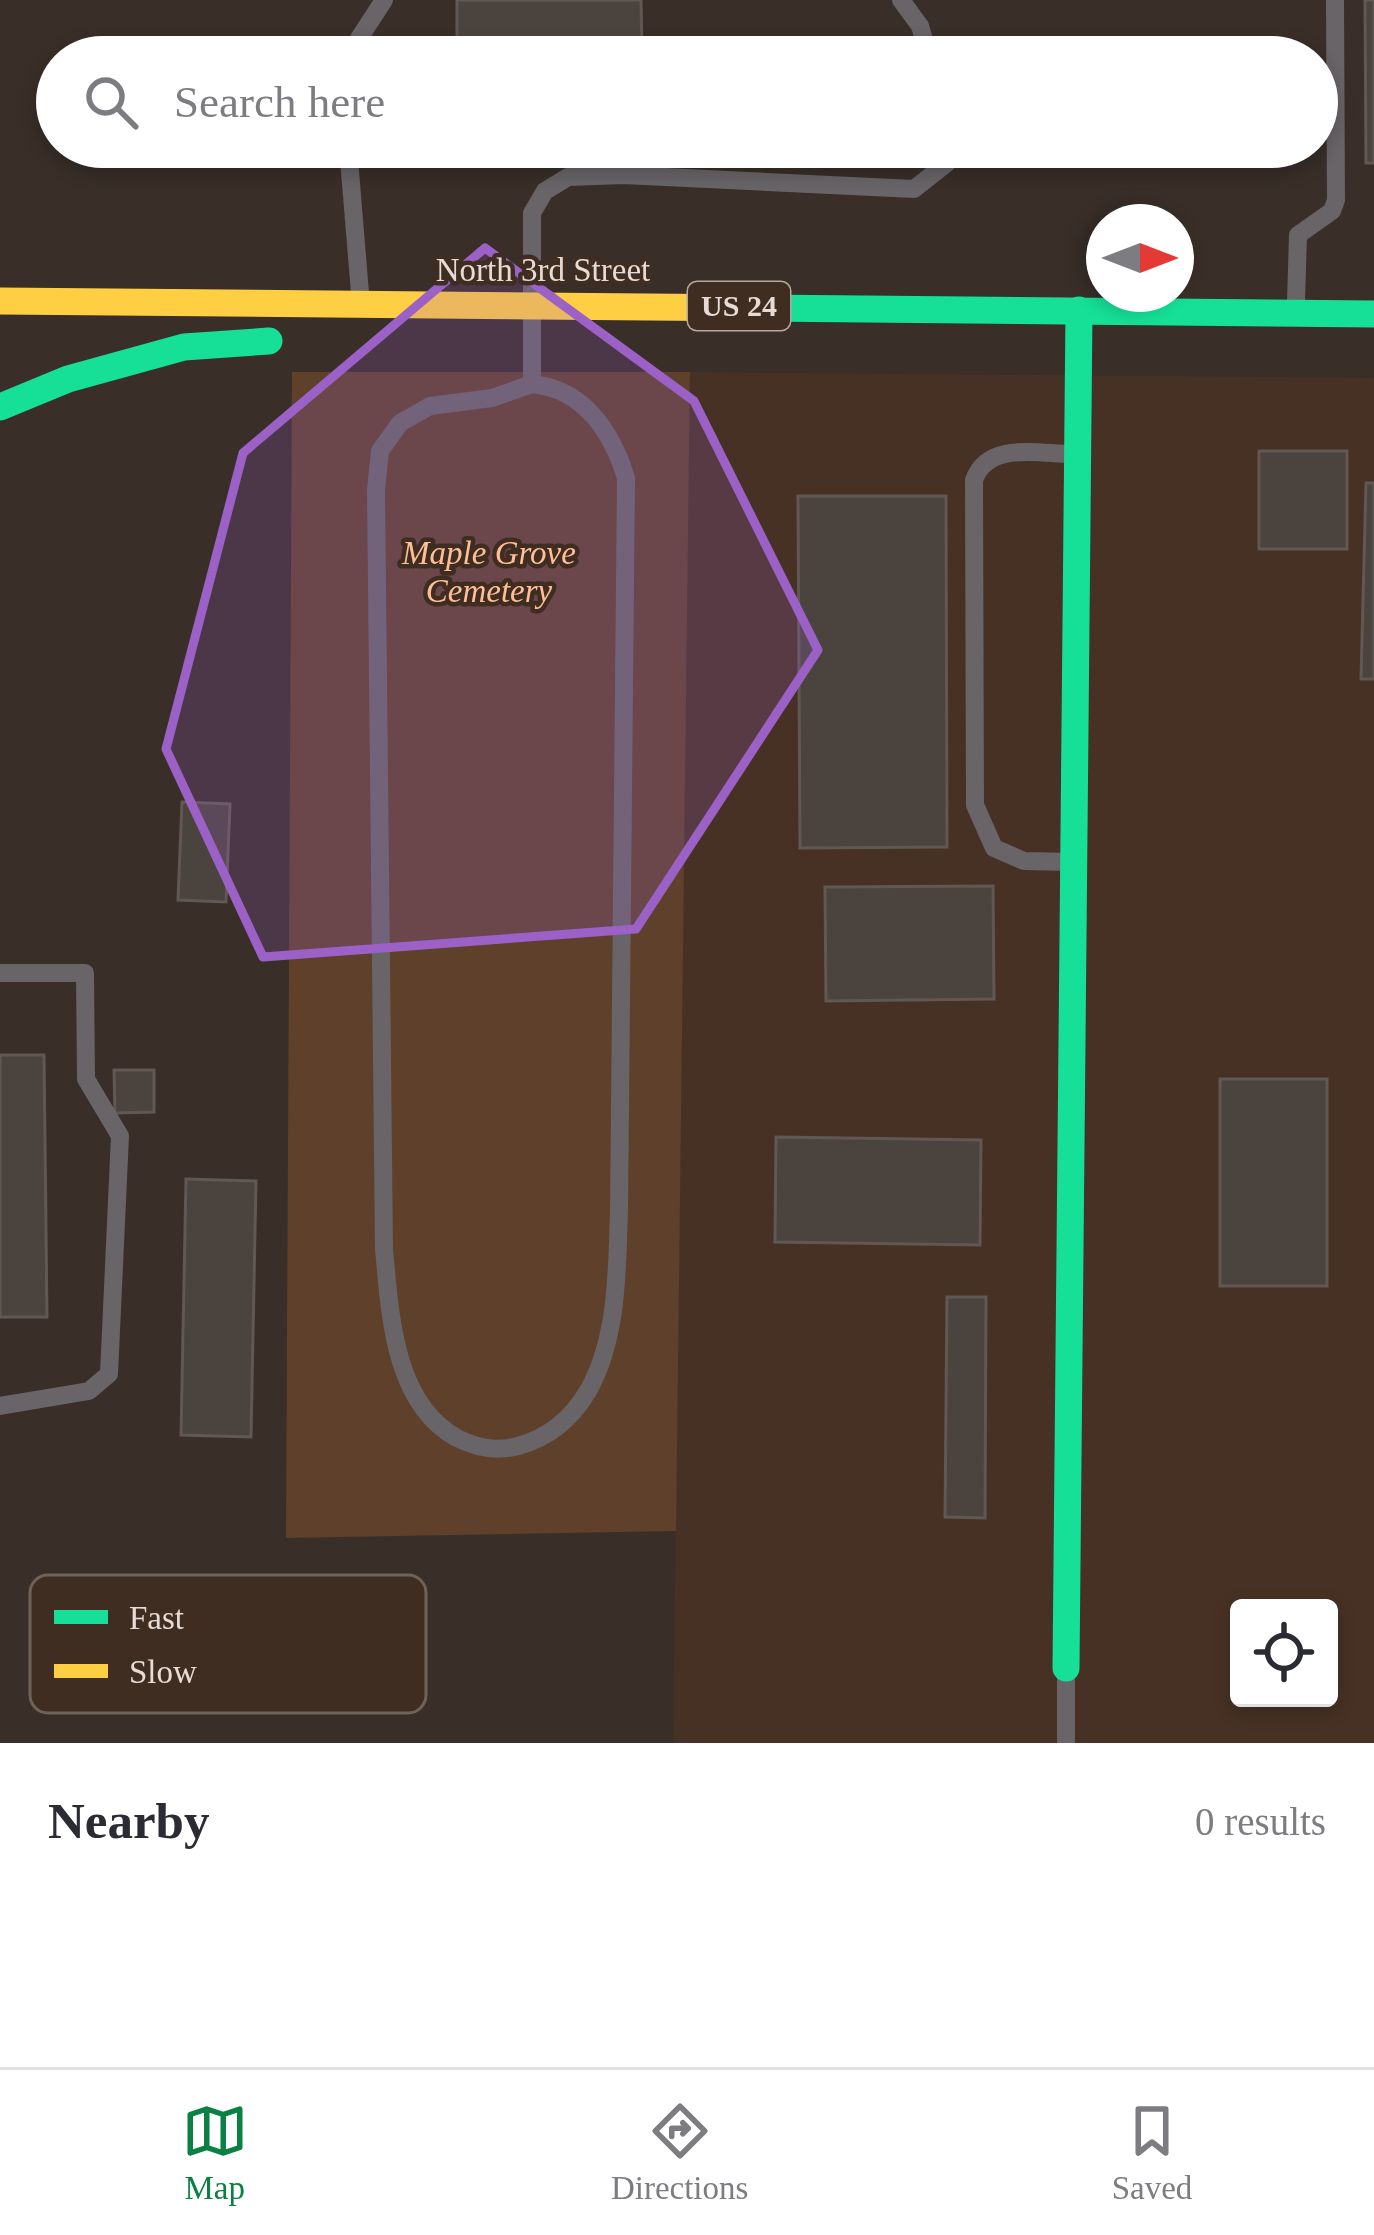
<!DOCTYPE html>
<html lang="en">
<head>
<meta charset="utf-8">
<style>
  :root { --surface:#fff; --page:#f7f7f7; --text:#2b2b33; --muted:#7c7c81; --line:#e1e1e2; --accent:#0b8043 }
  body { margin:0; font-family:Georgia,serif; background:var(--page); color:var(--text) }
  .controls { position:absolute; right:36px; bottom:36px; display:grid; overflow:hidden; border-radius:12px; box-shadow:0 6px 18px #0003 }
  .controls button { width:108px; height:108px; display:grid; place-items:center; padding:0; border:0; border-bottom:3px solid var(--line); background:var(--surface); color:var(--text); font:60px sans-serif }
  .compass { position:absolute; left:1086px; top:204px; width:108px; height:108px; border-radius:50%; background:var(--surface); box-shadow:0 6px 18px #0003; rotate:90deg }
  .list { margin:0; padding:0; list-style:none }
  h2 { display:flex; justify-content:space-between; align-items:center; height:156px; margin:0; padding:0 48px; font-size:51px }
  h2 small { font-size:39px; font-weight:400; color:var(--muted) }
  .icon { flex:none; width:66px; height:66px; fill:none; stroke:currentColor; stroke-width:2; stroke-linecap:round; stroke-linejoin:round }
  .map { position:relative; flex:none; width:1374px; height:1743px; overflow:hidden }
  .search { position:absolute; background:var(--surface); box-shadow:0 6px 18px #0003; left:36px; right:36px; top:36px; height:132px; display:flex; align-items:center; gap:30px; box-sizing:border-box; padding:0 42px; border-radius:66px; color:var(--muted); font-size:45px }
  .sheet { height:324px; background:var(--surface) }
  nav { display:flex; justify-content:space-around; align-items:center; box-sizing:border-box; height:168px; border-top:3px solid var(--line); background:var(--surface); font-size:33px; color:var(--muted) }
  nav a { display:grid; justify-items:center; gap:6px }
  nav .on { color:var(--accent) }
  .map>svg:first-child { display:block }
</style>
</head>
<body>
<div class="map">
<svg width="1374" height="1743" viewBox="0 0 1374 1743">
  <rect width="100%" height="100%" fill="#392e28"/>
  <path fill="#473124" fill-rule="evenodd" d="M 690,372 L 1374,378 L 1374,1743 L 673,1743 ZM 1239,1608 L 1329,1608 L 1329,1698 L 1239,1698 Z"/>
  <path fill="#5f402b" d="M 292,372 L 690,372 L 676,1531 L 286,1538 Z"/>
  <path fill="#4b433e" stroke="#615853" stroke-width="3" d="M 457,0 L 641,0 L 642,52 L 457,54 Z
    M 1365,0 L 1374,0 L 1374,163 L 1366,163 Z
    M 1259,451 L 1347,451 L 1347,549 L 1259,549 Z
    M 1366,483 L 1374,483 L 1374,679 L 1361,679 Z
    M 798,496 L 946,496 L 947,847 L 800,848 Z
    M 182,802 L 230,804 L 226,902 L 178,900 Z
    M 993,886 L 994,999 L 826,1001 L 825,887 Z
    M 0,1055 L 44,1055 L 47,1317 L 0,1317 Z
    M 114,1070 L 154,1070 L 154,1112 L 115,1113 Z
    M 1220,1079 L 1327,1079 L 1327,1286 L 1220,1286 Z
    M 776,1137 L 981,1140 L 980,1245 L 775,1242 Z
    M 186,1179 L 256,1181 L 251,1437 L 181,1435 Z
    M 947,1297 L 986,1297 L 985,1518 L 945,1517 Z"/>
  <g fill="none" stroke-linecap="round" stroke-linejoin="round">
    <path stroke="#686468" stroke-width="18" d="M 901,0 L 920,26 L 929,57
      M 353,57 L 358,40 L 384,0
      M 348,147 L 360,293
      M 1296,302 L 1298,235 L 1332,211 L 1336,200 L 1335,0
      M 532,384 C 584,389 612,432 626,478 L 619,1211 C 617,1270 618,1338 588,1391 C 572,1418 548,1438 518,1446 C 496,1452 477,1448 457,1438 C 393,1403 390,1312 384,1249 L 376,490 L 380,451 L 400,423 L 430,406 L 492,398 Z
      M 532,384 L 532,213 L 545,191 L 568,177 L 624,175 L 914,189 L 947,163 L 946,147
      M 1073,454 C 1038,454 988,441 974,480 L 975,805 L 994,848 L 1024,861 L 1073,862
      M 0,973 L 85,973 L 86,1079 L 120,1136 L 109,1374 L 89,1391 L 0,1406
      M 1066,1743 L 1066,1672"/>
    <path stroke="#16e098" stroke-width="27" d="M 760,308 L 1374,314
      M 0,407 L 68,379 L 184,347 L 269,341
      M 1066,1668 L 1079,310"/>
    <path stroke="#ffcf43" stroke-width="27" d="M 0,301 L 760,308"/>
  </g>
  <path fill="#9b61c6" fill-opacity="0.2" stroke="#9b61c6" stroke-width="9" stroke-linejoin="round" d="M 485,248 L 694,401 L 818,650 L 636,929 L 263,957 L 166,749 L 243,453 Z"/>
  <g text-anchor="middle" stroke-width="9" stroke-linejoin="round" paint-order="stroke">
    <rect fill="#3f2d22" stroke="#b5a89f" stroke-width="3" x="688" y="282" width="102" height="48" rx="9"/>
    <g font-size="30" font-weight="bold" fill="#e7dcd5">
      <text x="739" y="316">US 24</text>
    </g>
    <g font-size="33" fill="#e7dcd5" stroke="#3f2d22">
      <text x="543" y="281">North 3rd Street</text>
    </g>
    <g font-size="33" font-style="italic" fill="#ffbe95" stroke="#3f2d22">
      <text x="489" y="564">Maple Grove<tspan x="489" dy="38">Cemetery</tspan></text>
    </g>
  </g>
  <rect x="30" y="1575" width="396" height="138" rx="18" fill="#3f2d22" stroke="#716258" stroke-width="3"/>
  <rect x="54" y="1610" width="54" height="14" fill="#16e098"/>
  <rect x="54" y="1664" width="54" height="14" fill="#ffcf43"/>
  <g font-size="33" fill="#e7dcd5">
    <text x="129" y="1629">Fast</text>
    <text x="129" y="1683">Slow</text>
  </g>
</svg>
<div class="controls">
<button><svg class="icon" aria-label="locate" viewBox="0 0 24 24"><circle cx="12" cy="12" r="6"/><path d="M12 2v4M12 18v4M2 12h4M18 12h4"/></svg></button>
</div>
<svg class="compass" viewBox="-18 -18 36 36"><path d="M0-13l5 13h-10z" fill="#e53935"/><path d="M0 13l5-13h-10z" fill="#7c7c81"/></svg>
<div class="search"><svg class="icon" aria-label="search" viewBox="0 0 24 24"><circle cx="10" cy="10" r="6"/><path d="M15 15l6 6"/></svg>Search here</div>
</div>
<section class="sheet">
<h2>Nearby<small>0 results</small></h2>
<ul class="list">
</ul>
</section>
<nav>
<a class="on"><svg class="icon" aria-label="map" viewBox="0 0 24 24"><path d="M3 6l6-2 6 2 6-2v14l-6 2-6-2-6 2zM9 4v14M15 6v14"/></svg>Map</a>
<a><svg class="icon" aria-label="directions" viewBox="0 0 24 24"><path d="M12 3l9 9-9 9-9-9zM9 14v-3h6M13 9l2 2-2 2"/></svg>Directions</a>
<a><svg class="icon" aria-label="saved" viewBox="0 0 24 24"><path d="M7 4h10v16l-5-4-5 4z"/></svg>Saved</a>
</nav>
</body>
</html>
